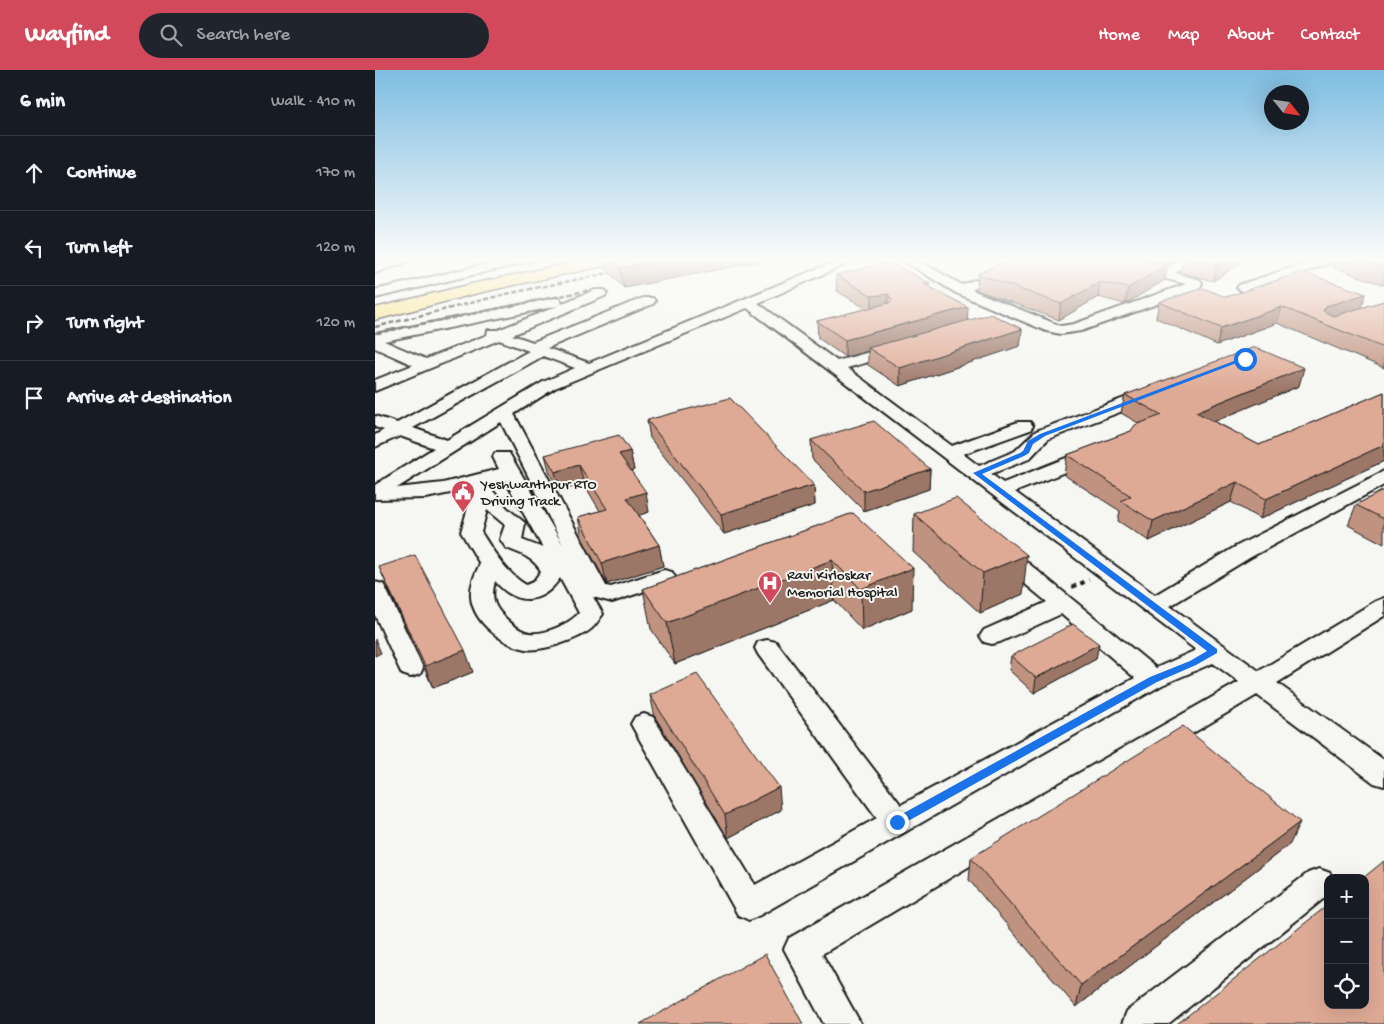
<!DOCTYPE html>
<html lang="en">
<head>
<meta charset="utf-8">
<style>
  :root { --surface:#171b24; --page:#20242c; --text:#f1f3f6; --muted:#9ea1a6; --line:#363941; --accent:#d1495b }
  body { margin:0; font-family:"Gochi Hand",sans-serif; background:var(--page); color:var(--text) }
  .controls { position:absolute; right:15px; bottom:15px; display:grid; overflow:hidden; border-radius:10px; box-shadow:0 5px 20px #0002 }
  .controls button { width:45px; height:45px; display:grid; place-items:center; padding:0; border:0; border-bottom:1px solid var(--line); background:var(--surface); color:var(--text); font:25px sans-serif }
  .compass { position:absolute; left:889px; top:15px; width:45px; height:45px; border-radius:50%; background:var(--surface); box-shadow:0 5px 20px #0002; rotate:120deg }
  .stop { position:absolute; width:15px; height:15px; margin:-11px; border:4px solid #1a73e8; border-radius:50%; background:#fff }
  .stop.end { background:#1a73e8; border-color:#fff; box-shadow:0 1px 5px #0008 }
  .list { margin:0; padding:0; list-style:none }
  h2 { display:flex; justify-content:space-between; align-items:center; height:65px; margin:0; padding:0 20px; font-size:21px }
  h2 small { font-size:16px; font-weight:400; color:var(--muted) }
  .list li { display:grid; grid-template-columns:32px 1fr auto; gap:15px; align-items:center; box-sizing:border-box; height:75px; padding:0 20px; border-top:1px solid var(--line) }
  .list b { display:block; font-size:19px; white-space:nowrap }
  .list em { font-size:16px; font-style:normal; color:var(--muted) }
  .icon { flex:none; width:28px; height:28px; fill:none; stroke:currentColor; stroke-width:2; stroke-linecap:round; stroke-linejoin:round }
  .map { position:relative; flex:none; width:1009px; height:954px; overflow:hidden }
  header { display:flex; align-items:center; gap:30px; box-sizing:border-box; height:70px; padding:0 25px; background:var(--accent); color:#fff }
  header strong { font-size:24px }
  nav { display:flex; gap:28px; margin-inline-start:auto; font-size:18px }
  .search { width:350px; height:45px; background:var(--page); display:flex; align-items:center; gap:12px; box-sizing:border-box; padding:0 18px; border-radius:28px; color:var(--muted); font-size:19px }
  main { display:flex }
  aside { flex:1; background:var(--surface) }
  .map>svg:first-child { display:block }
</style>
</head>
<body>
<header>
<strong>Wayfind</strong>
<div class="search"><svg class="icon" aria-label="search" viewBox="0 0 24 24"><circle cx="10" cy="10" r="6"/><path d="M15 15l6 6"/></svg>Search here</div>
<nav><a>Home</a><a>Map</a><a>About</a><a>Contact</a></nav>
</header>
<main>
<aside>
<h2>6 min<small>Walk · 410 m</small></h2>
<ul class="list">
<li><svg class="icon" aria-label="ahead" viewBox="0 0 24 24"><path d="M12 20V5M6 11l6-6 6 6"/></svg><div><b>Continue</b></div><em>170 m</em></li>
<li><svg class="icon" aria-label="left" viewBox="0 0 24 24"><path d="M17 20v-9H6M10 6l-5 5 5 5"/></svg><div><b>Turn left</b></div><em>120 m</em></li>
<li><svg class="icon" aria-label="right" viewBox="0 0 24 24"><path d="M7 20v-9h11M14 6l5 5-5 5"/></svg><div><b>Turn right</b></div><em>120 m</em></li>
<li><svg class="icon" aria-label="arrive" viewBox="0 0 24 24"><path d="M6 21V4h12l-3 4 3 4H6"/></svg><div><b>Arrive at destination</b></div></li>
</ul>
</aside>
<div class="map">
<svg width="1009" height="954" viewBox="0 0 1009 954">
  <rect width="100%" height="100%" fill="#f6f6f2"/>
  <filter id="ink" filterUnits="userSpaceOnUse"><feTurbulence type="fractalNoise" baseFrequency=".02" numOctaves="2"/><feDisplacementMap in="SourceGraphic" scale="10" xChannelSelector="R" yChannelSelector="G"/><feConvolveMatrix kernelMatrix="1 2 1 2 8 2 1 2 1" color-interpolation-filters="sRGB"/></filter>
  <g filter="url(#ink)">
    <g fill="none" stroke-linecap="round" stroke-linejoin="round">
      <g stroke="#1c1c1c" stroke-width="4">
        <path id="minor" d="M 18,188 L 36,188 L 34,191 L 0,203 L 0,195 Z
          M 137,188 L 159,188 L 157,191 L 0,228 L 0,220 Z
          M 468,188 L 485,188 L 383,233 L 462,291 L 520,275 L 525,277 L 528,280 L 525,283 L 472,298 L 577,376 L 643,352 L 655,352 L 658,356 L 655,360 L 588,384 L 604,396 L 640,381 L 661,361 L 768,321 L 780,321 L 782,325 L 780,329 L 673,369 L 654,389 L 616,404 L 628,413 L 711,380 L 725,380 L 727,384 L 725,388 L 640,422 L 780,525 L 860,477 L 1009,401 L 1009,415 L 876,487 L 795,536 L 884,601 L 1001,531 L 1009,528 L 1009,546 L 902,613 L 1009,690 L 1009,716 L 999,713 L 882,625 L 447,884 L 486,954 L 449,954 L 409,879 L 414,868 L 864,612 L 838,593 L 787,615 L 385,845 L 374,850 L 363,845 L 256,654 L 260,647 L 269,644 L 278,647 L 380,815 L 502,748 L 383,584 L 380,578 L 383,572 L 392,570 L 401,572 L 526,735 L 760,608 L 686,544 L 625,572 L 617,574 L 609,572 L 605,566 L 609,560 L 672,532 L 620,489 L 617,484 L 620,479 L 628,477 L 636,479 L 781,598 L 821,580 L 372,238 L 180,318 L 139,344 L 231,516 L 236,517 L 289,500 L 297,502 L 300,507 L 297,512 L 237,532 L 218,527 L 228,544 C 224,549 221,555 216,559 C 204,569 167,582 151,579 C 128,575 98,552 96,527 C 95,515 100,504 105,494 L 86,462 L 97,423 L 95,419 L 51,428 L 0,429 L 0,415 L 59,378 L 25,366 L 0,377 L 0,365 L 9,360 L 0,357 L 0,346 L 22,353 L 154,281 L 124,270 L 0,321 L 0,310 L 38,295 L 0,278 L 0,264 L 180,228 L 185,229 L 187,232 L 185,234 L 220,220 L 230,220 L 232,223 L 230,226 L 137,265 L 158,272 L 268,228 L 278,228 L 280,231 L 278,234 L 172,278 L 214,293 ZM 183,236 L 123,260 L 113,260 L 112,265 L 51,289 L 9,271 ZM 168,286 L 200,298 L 168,312 L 72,370 L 38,358 ZM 126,352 L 188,475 L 134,383 L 120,383 L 118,387 L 124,399 L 68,413 L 22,418 ZM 130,410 L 168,478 L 147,470 L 150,453 L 132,438 L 113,415 ZM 112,440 L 130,455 L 125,469 L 131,478 C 144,483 158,487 166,501 L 158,512 L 151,515 C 131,503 118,481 106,462 ZM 185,508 L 204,543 C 194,554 170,565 155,563 C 143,562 124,544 120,534 C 117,526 118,519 120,511 C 141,536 167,535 185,508 Z
          M 524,188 L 539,188 L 587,215 L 599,210 L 604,211 L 606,214 L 597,220 L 686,256 L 699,254 L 811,214 L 784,207 L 783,204 L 806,188 L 821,188 L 800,203 L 825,210 L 827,213 L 824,219 L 706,261 L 686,264 L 671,261 L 581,223 Z
          M 945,188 L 963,188 L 961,191 L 874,221 L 869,222 L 862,218 L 864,215 Z
          M 0,512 L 8,514 L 11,519 L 48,598 L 45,604 L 36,607 L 27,604 L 24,598 L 0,545 Z
          M 944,799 L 955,803 L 957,808 L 953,808 L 953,825 L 793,954 L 747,954 L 752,941 L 933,803 Z"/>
      </g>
      <g stroke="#1c1c1c" stroke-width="3">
        <path id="highway" d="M 219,188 L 250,188 L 242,193 L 103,223 L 0,250 L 0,238 L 101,213 Z"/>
      </g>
      <path stroke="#1c1c1c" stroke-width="4" stroke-dasharray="4.5 4.5" stroke-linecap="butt" d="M 697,517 L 714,510"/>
      <use href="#minor" fill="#f6f6f2" fill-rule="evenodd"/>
      <use href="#highway" fill="#fae180" fill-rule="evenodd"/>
      <path stroke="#1c1c1c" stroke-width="2.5" stroke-dasharray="5 2.5" stroke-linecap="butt" d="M 0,257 L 131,224 L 249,200
        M 2,263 L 215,220"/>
    </g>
    <path fill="#c09280" stroke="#1c1c1c" d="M 229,188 L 402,188 L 249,218 L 231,199 Z
      M 637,188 L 803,188 L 792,195 L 790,210 L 750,234 L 723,227 L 684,250 L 602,220 L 603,204 Z
      M 808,188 L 873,188 L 838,211 L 805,202 Z
      M 961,188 L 1009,188 L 1009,215 L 958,197 Z
      M 461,205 L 555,217 L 593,250 L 647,259 L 645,276 L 525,316 L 493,295 L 493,281 L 470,287 L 443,268 L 442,251 L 492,239 L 462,221 Z
      M 851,227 L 987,238 L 1009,231 L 1009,298 L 902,253 L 842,275 L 781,248 L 784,232 Z
      M 924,316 L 839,351 L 884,375 L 1009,322 L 1009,391 L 885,449 L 856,432 L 774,471 L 743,451 L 745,441 L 689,405 L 692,385 L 756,361 L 765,354 L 746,343 L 750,325 Z
      M 272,350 L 439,415 L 440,435 L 349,464 L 275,368 Z
      M 436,370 L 555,399 L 554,419 L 489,441 L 437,389 Z
      M 255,381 L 259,400 L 256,401 L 274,442 L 264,445 L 284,475 L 288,496 L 232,514 L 207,468 L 203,447 L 225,441 L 209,414 L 185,421 L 175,404 L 170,385 Z
      M 1009,420 L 1009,474 L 973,455 L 981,435 Z
      M 478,443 L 537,539 L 487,560 L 459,530 L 300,594 L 276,559 L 268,519 Z
      M 539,444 L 648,524 L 605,543 L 538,482 Z
      M 4,497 L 98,602 L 58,618 L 13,518 Z
      M 636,586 L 721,589 L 659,623 L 634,600 Z
      M 275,625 L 406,740 L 353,768 L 280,647 Z
      M 915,774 L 701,937 L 594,810 L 596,788 Z"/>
    <path fill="#9c7768" stroke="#1c1c1c" d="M 298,188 L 402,188 L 249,218 L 245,198 Z
      M 789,188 L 803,188 L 787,198 Z
      M 853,188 L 873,188 L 838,211 L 842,195 Z
      M 792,195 L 790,210 L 750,234 L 753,218 Z
      M 725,212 L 723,227 L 684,250 L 686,234 Z
      M 555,213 L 554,228 L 549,214 Z
      M 513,224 L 513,240 L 497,242 L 497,226 Z
      M 991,224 L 986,240 L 946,253 L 948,241 L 951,236 Z
      M 593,237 L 592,254 L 493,278 L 493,281 L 470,287 L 470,270 Z
      M 907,237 L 902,253 L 842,275 L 846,258 Z
      M 647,259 L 645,276 L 525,316 L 525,298 Z
      M 929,298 L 924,316 L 817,361 L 821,342 Z
      M 1009,375 L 1009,391 L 885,449 L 891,429 Z
      M 255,381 L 259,400 L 248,403 L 244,384 Z
      M 204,395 L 209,414 L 185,421 L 180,402 Z
      M 555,399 L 554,419 L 489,441 L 489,421 Z
      M 862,412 L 856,432 L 774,471 L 778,451 Z
      M 439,415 L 440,435 L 349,464 L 346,444 Z
      M 271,422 L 274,442 L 256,448 L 252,428 Z
      M 284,475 L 288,496 L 232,514 L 227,493 Z
      M 652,485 L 648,524 L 605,543 L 608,503 Z
      M 457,490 L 459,530 L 300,594 L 292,553 Z
      M 538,498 L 537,539 L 487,560 L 486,519 Z
      M 0,569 L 6,583 L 0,586 Z
      M 724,574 L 721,589 L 659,623 L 661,608 Z
      M 90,580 L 98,602 L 58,618 L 50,596 Z
      M 404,717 L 406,740 L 353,768 L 350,745 Z
      M 925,752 L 915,774 L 701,937 L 706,915 Z"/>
    <path fill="#dfaa95" stroke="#1c1c1c" d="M 235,188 L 298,188 L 245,198 Z
      M 637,188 L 766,188 L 792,195 L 753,218 L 725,212 L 686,234 L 603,204 Z
      M 813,188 L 853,188 L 842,195 Z
      M 980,188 L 1009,188 L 1009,198 Z
      M 514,192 L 555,213 L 549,214 L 593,237 L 470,270 L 442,251 L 514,233 L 517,230 L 513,224 L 497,226 L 461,205 Z
      M 927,202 L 991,224 L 951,236 L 948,241 L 958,246 L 1009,231 L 1009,278 L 907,237 L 846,258 L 784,232 L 828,218 L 851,227 Z
      M 616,244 L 647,259 L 525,298 L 493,278 Z
      M 877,278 L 882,278 L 929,298 L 821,342 L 884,375 L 1009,322 L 1009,375 L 891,429 L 862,412 L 778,451 L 746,431 L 756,426 L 692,385 L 756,361 L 760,355 L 787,345 L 750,325 Z
      M 355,328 L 439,415 L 346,444 L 272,350 Z
      M 499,351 L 555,399 L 489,421 L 436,370 Z
      M 244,365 L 255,381 L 244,384 L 271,422 L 252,428 L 284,475 L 227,493 L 203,447 L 232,439 L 204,395 L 180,402 L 170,385 Z
      M 1009,420 L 1009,449 L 981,435 Z
      M 581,428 L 652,485 L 608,503 L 539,444 Z
      M 478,443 L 538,498 L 486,519 L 457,490 L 292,553 L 268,519 Z
      M 40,485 L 90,580 L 50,596 L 4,497 Z
      M 698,554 L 724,574 L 661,608 L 636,586 Z
      M 322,604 L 404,717 L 350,745 L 275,625 Z
      M 808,656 L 925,752 L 706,915 L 596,788 Z
      M 1009,791 L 1009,954 L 802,954 L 953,835 L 953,935 L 990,935 L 990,808 L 988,808 Z
      M 390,884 L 428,954 L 265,954 Z"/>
  </g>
  <linearGradient id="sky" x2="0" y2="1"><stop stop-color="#7dbde2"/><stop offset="0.59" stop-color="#fbfbf9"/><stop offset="1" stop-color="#fbfbf9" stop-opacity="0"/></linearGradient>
  <rect width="1009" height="321" fill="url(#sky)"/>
  <path fill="#1a73e8" d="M 867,288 L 872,289 L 670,366 L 658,374 L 654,383 L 649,386 L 607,404 L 842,579 L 842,583 L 821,595 L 782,612 L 526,755 L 518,755 L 518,749 L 775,607 L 815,591 L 832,581 L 598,403 L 645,383 L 648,381 L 653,371 L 665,364 Z"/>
  <defs>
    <g id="civic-pin" transform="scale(1.25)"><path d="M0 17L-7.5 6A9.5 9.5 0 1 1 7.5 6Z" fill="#d1495b" stroke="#f6f6f2"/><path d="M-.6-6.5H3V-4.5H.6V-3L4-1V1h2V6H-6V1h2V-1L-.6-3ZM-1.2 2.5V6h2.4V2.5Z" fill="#fff"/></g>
    <g id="hospital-pin" transform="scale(1.25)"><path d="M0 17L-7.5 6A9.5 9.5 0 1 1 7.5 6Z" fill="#d1495b" stroke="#f6f6f2"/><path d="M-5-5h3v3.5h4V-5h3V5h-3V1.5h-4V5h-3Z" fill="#fff"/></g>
  </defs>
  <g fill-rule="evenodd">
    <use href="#civic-pin" x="88" y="422"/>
    <use href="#hospital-pin" x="395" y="513"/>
  </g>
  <g text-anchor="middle" stroke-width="4" stroke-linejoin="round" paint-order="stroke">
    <g font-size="15" fill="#1c1c1c" stroke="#f6f6f2" text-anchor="start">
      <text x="106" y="418">Yeshwanthpur RTO<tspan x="106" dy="17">Driving Track</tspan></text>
      <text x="412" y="509">Ravi Kirloskar<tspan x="412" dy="17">Memorial Hospital</tspan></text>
    </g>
  </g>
</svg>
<div class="controls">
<button>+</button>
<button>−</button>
<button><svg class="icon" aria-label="locate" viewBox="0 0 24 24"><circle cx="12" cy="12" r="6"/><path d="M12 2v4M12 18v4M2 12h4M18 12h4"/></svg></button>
</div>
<svg class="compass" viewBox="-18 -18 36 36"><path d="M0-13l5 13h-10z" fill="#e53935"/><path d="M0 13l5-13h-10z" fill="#9ea1a6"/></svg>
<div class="stop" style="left:870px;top:289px"></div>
<div class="stop end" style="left:522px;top:752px"></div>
</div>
</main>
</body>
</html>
